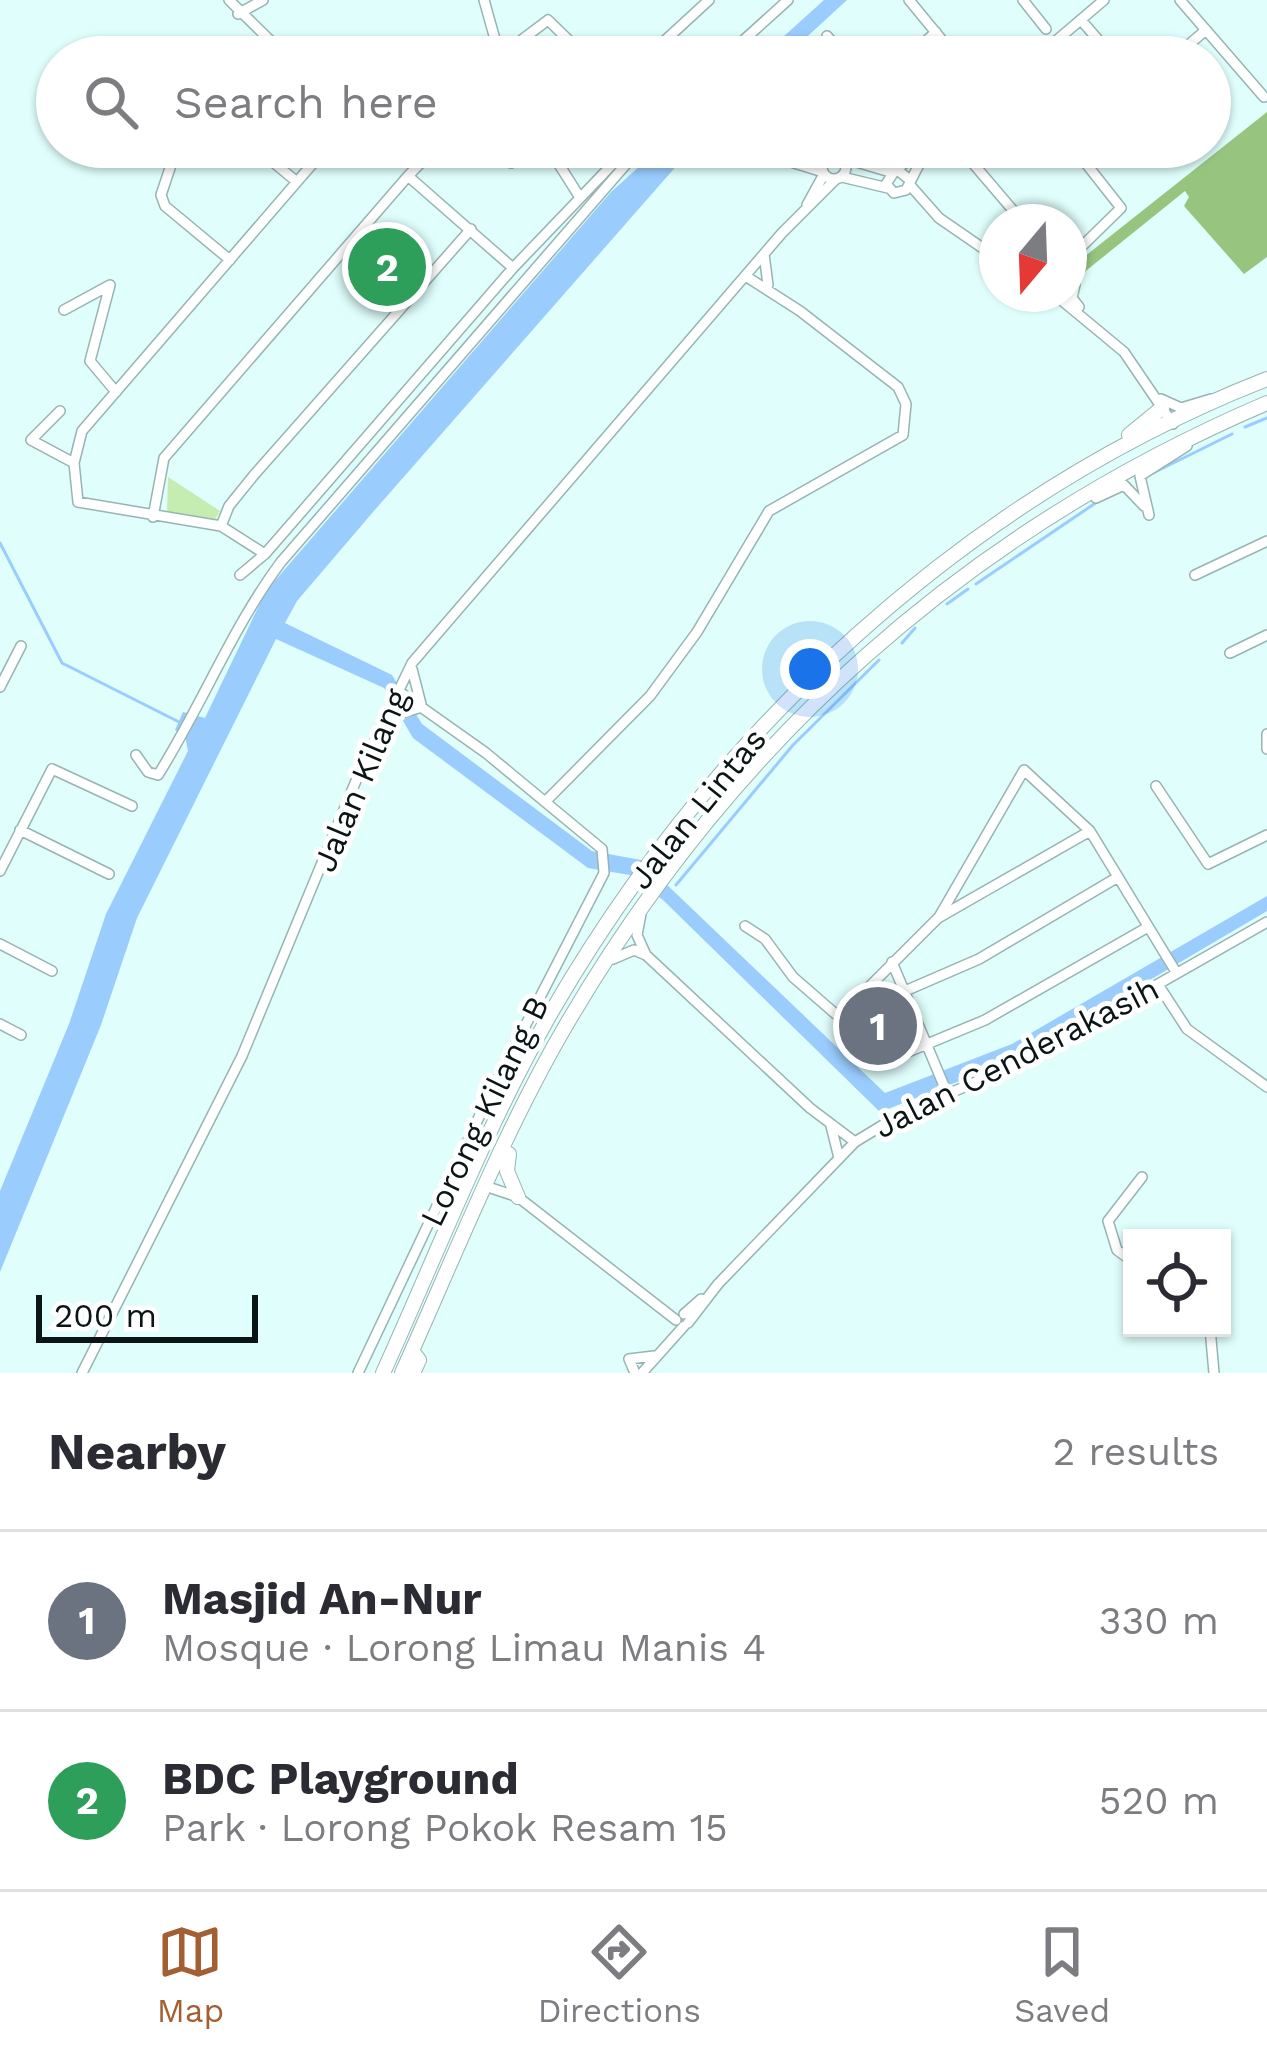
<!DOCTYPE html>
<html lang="en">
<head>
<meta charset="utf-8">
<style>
  :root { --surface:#fff; --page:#f2f2f3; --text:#2b2b33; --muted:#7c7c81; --line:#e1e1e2; --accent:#a35e31 }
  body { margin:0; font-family:"Work Sans",sans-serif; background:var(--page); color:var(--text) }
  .controls { position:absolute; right:36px; bottom:36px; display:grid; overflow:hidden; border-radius:0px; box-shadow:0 3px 9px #0004 }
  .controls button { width:108px; height:108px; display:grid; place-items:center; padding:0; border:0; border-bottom:3px solid var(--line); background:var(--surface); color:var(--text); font:60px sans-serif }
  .compass { position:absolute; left:979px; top:204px; width:108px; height:108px; border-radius:50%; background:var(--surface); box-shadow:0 3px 9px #0004; rotate:199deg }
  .scale { position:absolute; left:36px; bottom:30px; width:222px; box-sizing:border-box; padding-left:12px; border:6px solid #0a1515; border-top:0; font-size:33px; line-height:42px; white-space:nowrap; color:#0a1515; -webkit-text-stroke:9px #fff; paint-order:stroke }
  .you { position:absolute; left:810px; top:669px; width:42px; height:42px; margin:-30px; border:9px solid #fff; border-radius:50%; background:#1a73e8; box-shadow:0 0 0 18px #1a73e833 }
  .badge { display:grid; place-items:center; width:78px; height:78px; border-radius:50%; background:var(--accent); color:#fff; font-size:39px; font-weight:700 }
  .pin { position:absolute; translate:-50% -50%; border:6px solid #fff; box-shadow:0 3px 12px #0006 }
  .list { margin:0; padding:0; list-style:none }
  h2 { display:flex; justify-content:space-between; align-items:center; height:156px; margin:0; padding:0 48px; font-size:51px }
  h2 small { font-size:39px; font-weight:400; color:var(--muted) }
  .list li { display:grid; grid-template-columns:78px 1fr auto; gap:36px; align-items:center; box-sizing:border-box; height:180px; padding:0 48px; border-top:3px solid var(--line) }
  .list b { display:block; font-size:45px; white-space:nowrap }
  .list p { margin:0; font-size:39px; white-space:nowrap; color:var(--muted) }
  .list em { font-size:39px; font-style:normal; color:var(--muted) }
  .icon { flex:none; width:66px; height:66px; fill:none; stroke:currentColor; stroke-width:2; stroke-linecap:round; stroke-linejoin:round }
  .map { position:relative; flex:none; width:1267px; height:1373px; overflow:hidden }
  .search { position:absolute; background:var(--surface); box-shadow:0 3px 9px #0004; left:36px; right:36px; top:36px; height:132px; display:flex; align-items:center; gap:30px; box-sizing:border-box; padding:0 42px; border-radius:66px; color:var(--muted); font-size:45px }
  .sheet { height:516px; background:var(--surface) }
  nav { display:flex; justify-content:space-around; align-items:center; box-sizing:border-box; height:168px; border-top:3px solid var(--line); background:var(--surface); font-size:33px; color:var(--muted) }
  nav a { display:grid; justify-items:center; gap:6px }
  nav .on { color:var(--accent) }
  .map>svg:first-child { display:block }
</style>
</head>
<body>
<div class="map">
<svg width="1267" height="1373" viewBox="0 0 1267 1373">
  <rect width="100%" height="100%" fill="#dffefc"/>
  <path fill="#c5edb1" d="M 373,231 L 425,274 L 400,302 L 348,259 Z
    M 168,477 L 220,511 L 215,520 L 167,512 Z"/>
  <path fill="#97c580" d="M 1267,112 L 1267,257 L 1244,274 L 1184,206 L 1189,197 L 1185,191 L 1077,278 L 1069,273 L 1069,260 L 1084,257 Z"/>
  <path fill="#9acdfd" d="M 824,0 L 847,0 L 785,57 L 761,57 Z
    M 661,147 L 693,147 L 373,512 L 297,601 L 285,623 L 392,675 L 422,724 L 592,851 L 641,860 L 885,1093 L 1012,1044 L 1267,896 L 1267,911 L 1016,1059 L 880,1112 L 663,900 L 630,875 L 588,868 L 413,738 L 384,688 L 276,639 L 137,918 L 101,1025 L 0,1272 L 0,1191 L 69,1024 L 106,914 L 188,751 L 185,736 L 175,730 L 183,712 L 205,718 L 266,591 L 611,192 Z"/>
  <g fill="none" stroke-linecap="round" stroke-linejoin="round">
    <path stroke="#9acdfd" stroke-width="3" d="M 1245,427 L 1267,418
      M 1153,473 L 1232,434
      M 0,543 L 62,663 L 181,723
      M 976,584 L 1100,500
      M 947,604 L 968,589
      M 902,643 L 915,628
      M 676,885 L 793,745 L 879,660"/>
    <g stroke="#97b4b2" stroke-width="12">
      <path id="minor" d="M 229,0 L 287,57
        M 484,0 L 500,57
        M 909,0 L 956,57
        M 1023,0 L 1046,29
        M 1180,0 L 1264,97
        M 238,14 L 263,0
        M 1081,20 L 1113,57
        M 827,36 L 845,57
        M 417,49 L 426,57
        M 499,57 L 548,20 L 586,57
        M 647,57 L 709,0
        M 725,57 L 788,0
        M 908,57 L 936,32
        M 1037,57 L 1104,0
        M 1174,57 L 1206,30
        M 255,147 L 297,182
        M 327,147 L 82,431 L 74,463 L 78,502 L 221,526 L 265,554 L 513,268 L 629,147
        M 436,147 L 408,176 L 513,268
        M 496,147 L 511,163
        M 548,147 L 579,196
        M 743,147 L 823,172
        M 959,147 L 1023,222
        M 1189,147 L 1194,153
        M822 167a12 12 0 1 1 24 0a12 12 0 1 1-24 0Z
        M 174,156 L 161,195 L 165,206 L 230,260
        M 843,158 L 890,172
        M 896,169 L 929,147
        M 842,177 L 888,188
        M 910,180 L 896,169 L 886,184 L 894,193 L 906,190 L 928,147
        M 909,184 L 939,218 L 997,258
        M 807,205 L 824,174
        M 1069,252 L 1075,253 L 1121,208 L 1073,147
        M 764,254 L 768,285
        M 1075,285 L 1072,298 L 1079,307
        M 1054,294 L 1124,352 L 1173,424
        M 64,310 L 110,285 L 90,361 L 116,392
        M 1161,399 L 1181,408 L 1211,399
        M 60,411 L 31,440 L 74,463
        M 1096,498 L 1124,485 L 1144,506
        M 1149,515 L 1140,476 L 1187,446
        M 153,517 L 164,458 L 408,176
        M 221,526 L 229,506 L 254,475 L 471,229
        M 240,575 L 265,554
        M 1195,575 L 1267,541
        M 1230,653 L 1267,635
        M 412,669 L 421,704
        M 0,687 L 21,646
        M 384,718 L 419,708
        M 1267,734 L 1267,749
        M 136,755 L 148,772 L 158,775 C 201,707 233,626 281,562 L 641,147
        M 1156,786 L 1208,864 L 1267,835
        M 545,802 L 650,696 L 697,632 L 769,511 L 903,435 L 906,404 L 898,387 L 800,311 L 747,277
        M 20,830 L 109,874
        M 1090,831 L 938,918 L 839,1017 L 880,1057 L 891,1059 L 985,1020 L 1148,927
        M 0,871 L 52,769 L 132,806
        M 641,914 L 637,935 L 646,955 L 810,1108 L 855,1142
        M 939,917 L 1024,770 L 1090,831 L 1176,972
        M 745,926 L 765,939 L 793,977 L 839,1017
        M 0,944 L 52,971
        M 613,959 L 634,950 L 646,955
        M 892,962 L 947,1093
        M 1159,986 L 1187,1029 L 1267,1087
        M 905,991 L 979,959 L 1118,877
        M 0,1024 L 21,1035
        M 831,1126 L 839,1158
        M 488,1187 L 518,1197 L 676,1320
        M 1132,1261 L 1117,1250 L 1108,1221 L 1142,1177
        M 684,1314 L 701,1299
        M 688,1323 L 718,1284 L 855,1142 L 901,1114 L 1018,1064 L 1267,922
        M 1210,1328 L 1214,1373
        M 82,1373 L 242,1056 L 360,771 L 412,663 L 782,233 L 836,179
        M 358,1373 L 488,1098 L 604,873 L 602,849 L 486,753 L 397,690
        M 635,1373 L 629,1359 L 654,1356
        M 642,1373 L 684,1326"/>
    </g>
    <g stroke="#97b4b2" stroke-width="16">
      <path id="highway" d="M 1129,435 L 1162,408
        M 509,1154 L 507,1171 L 518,1197
        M 412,1351 L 419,1360 L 413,1373
        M 383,1373 C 438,1252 486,1126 552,1011 C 713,733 965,497 1267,379
        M 402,1373 C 453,1260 503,1133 565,1027 C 730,743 965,532 1267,403"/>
    </g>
    <use href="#minor" stroke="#fff" stroke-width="9"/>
    <use href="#highway" stroke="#fff" stroke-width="14"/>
  </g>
  <g text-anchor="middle" stroke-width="10" stroke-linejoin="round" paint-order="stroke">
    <g font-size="33" fill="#0a1515" stroke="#fff">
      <text transform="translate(360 780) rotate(-67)" y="12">Jalan Kilang</text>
      <text transform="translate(697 808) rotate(-51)" y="12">Jalan Lintas</text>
      <text transform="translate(1016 1057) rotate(-27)" y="12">Jalan Cenderakasih</text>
      <text transform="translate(484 1111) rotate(-64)" y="12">Lorong Kilang B</text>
    </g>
  </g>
</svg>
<div class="controls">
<button><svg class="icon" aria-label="locate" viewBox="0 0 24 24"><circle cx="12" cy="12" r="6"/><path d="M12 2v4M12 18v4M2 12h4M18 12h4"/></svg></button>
</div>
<svg class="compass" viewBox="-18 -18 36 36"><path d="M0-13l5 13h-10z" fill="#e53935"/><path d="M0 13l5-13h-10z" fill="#7c7c81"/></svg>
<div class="scale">200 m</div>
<div class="you"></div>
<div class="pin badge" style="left:878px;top:1026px;background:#6b7280">1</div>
<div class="pin badge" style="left:387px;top:267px;background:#2e9e5b">2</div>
<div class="search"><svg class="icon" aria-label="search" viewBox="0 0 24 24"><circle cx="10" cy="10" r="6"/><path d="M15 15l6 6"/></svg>Search here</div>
</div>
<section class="sheet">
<h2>Nearby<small>2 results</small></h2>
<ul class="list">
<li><span class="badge" style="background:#6b7280">1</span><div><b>Masjid An-Nur</b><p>Mosque · Lorong Limau Manis 4</p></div><em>330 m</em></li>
<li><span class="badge" style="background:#2e9e5b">2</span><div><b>BDC Playground</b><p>Park · Lorong Pokok Resam 15</p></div><em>520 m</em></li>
</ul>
</section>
<nav>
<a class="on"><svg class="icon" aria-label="map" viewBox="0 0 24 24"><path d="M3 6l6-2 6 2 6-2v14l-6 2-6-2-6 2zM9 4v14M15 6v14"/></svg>Map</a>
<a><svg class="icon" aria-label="directions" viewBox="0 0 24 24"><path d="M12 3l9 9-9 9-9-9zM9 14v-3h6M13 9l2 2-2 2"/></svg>Directions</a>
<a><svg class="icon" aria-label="saved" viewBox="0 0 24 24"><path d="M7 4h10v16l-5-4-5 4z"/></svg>Saved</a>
</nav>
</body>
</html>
